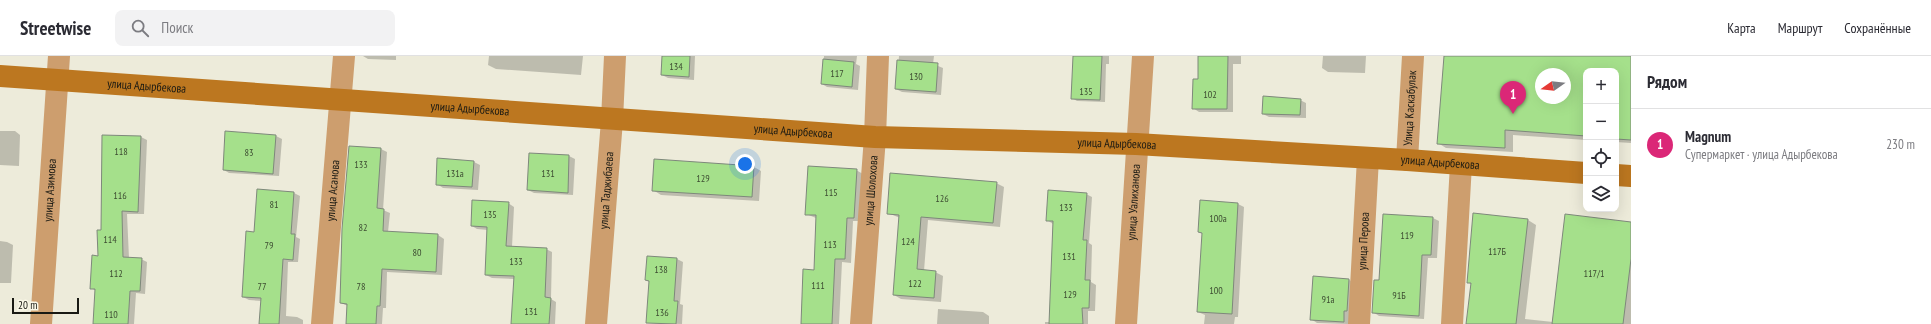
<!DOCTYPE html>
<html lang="ru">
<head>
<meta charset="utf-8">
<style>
  :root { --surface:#fff; --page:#f2f2f3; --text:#2b2b33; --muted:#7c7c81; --line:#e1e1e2; --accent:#db2777 }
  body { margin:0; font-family:"PT Sans Narrow",sans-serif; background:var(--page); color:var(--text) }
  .controls { position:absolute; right:12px; top:12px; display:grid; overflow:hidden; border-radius:8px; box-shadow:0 4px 16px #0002 }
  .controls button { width:36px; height:36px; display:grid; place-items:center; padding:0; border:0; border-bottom:1px solid var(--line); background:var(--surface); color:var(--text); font:20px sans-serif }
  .compass { position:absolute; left:1535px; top:12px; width:36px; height:36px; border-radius:50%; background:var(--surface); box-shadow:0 4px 16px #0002; rotate:256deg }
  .scale { position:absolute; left:12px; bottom:10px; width:67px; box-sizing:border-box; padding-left:4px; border:2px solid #191913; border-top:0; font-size:11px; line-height:14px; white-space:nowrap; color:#191913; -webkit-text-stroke:3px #faf8e7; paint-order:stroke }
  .you { position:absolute; left:745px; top:108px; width:14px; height:14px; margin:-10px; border:3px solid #fff; border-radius:50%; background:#1a73e8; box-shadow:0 0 0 6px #1a73e833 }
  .badge { display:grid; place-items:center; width:26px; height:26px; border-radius:50%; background:var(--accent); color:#fff; font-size:13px; font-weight:700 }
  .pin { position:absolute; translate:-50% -33px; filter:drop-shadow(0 1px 2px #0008) }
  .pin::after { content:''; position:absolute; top:21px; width:14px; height:12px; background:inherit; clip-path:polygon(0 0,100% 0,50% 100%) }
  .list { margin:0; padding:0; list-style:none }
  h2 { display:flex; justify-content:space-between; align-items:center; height:52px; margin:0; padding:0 16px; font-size:17px }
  h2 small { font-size:13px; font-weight:400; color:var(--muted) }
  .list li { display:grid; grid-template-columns:26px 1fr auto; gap:12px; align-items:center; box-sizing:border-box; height:72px; padding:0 16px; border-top:1px solid var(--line) }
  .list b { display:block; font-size:15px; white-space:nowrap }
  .list p { margin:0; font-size:13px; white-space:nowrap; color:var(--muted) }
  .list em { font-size:13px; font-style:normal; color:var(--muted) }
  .icon { flex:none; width:22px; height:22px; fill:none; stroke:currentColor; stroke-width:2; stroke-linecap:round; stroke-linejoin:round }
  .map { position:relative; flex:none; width:1631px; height:268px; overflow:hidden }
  header { display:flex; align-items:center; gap:24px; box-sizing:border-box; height:56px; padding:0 20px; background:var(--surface); border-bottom:1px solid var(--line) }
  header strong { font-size:19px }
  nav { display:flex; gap:22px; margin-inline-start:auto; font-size:14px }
  .search { width:280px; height:36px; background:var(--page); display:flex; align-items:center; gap:10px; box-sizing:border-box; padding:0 14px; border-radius:8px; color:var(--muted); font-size:15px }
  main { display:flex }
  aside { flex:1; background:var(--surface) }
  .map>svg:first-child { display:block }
</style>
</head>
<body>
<header>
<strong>Streetwise</strong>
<div class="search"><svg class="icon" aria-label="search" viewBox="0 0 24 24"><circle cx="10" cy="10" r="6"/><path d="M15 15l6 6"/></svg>Поиск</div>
<nav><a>Карта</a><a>Маршрут</a><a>Сохранённые</a></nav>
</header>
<main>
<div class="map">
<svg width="1631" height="268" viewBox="0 0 1631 268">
  <rect width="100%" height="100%" fill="#edebda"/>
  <path fill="#0003" fill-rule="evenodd" d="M 363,0 L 396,0 L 396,4 L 368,3 Z
    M 489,0 L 583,0 L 581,19 L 496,13 L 488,9 Z
    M 664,0 L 695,0 L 694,24 L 668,22 L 662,19 Z
    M 824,0 L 857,0 L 856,8 L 860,10 L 858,34 L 827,31 L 822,28 Z
    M 899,0 L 934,0 L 933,8 L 943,12 L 941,39 L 902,36 L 896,33 Z
    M 1074,0 L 1109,0 L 1109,8 L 1106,8 L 1105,46 L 1077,45 L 1072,42 Z
    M 1199,0 L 1241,0 L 1241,8 L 1233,8 L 1233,56 L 1199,56 L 1193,52 L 1199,24 Z
    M 1323,0 L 1366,0 L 1365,17 L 1328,16 L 1322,12 Z
    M 1445,0 L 1631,0 L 1631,87 L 1616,86 L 1616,15 L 1586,15 L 1586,84 L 1513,79 L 1513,96 L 1446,92 L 1438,87 ZM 1541,18 L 1565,18 L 1565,42 L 1541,42 Z
    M 1300,44 L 1306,47 L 1306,62 L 1269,61 L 1263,58 Z
    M 0,75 L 15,75 L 20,79 L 19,110 L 0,109 Z
    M 103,80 L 141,81 L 147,84 L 144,158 L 127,158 L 129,202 L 141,203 L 147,206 L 145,238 L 136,237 L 134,268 L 94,268 L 96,235 L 91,232 L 99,201 L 102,175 Z
    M 276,80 L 282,83 L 279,120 L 229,117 L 224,114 Z
    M 381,93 L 387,96 L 383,154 L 390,157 L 388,176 L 438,179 L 444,183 L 442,219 L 387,216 L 386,252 L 383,252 L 382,268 L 347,268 L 348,250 L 341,247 Z
    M 530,98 L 569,100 L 575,103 L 573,139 L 534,137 L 528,134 Z
    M 474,106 L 480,109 L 478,134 L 443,132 L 437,128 Z
    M 754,111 L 761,115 L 759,145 L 661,139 L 653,134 Z
    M 856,114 L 863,118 L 860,165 L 853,165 L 851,207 L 842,206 L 839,268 L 801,268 L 815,215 L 816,162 L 806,158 Z
    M 996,127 L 1004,131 L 1000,171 L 928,164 L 924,215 L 935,216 L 943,220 L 941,246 L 901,243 L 894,239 L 900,162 L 888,157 Z
    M 258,134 L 294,137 L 300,140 L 296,181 L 300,183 L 298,206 L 288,206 L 286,260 L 297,261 L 303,264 L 303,268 L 260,268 L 262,245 L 249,244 L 243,241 L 254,177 Z
    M 1086,138 L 1092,141 L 1089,187 L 1092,189 L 1091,226 L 1096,229 L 1095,255 L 1088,255 L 1088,268 L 1045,268 L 1045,266 L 1050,266 L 1053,168 L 1047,164 Z
    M 508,147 L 514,151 L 512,191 L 546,193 L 552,196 L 551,243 L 556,246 L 555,268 L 512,268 L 515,223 L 492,222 L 486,219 L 488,174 L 477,173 L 472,170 Z
    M 1238,148 L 1244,151 L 1238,261 L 1235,261 L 1234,268 L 1204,268 L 1205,259 L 1198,256 L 1203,178 L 1199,176 Z
    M 1384,159 L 1433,162 L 1439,165 L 1437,202 L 1428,202 L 1424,263 L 1379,260 L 1373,256 L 1380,226 Z
    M 1528,164 L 1536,169 L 1525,263 L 1553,266 L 1631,167 L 1631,268 L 1467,268 L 1472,229 L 1468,226 Z
    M 0,185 L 7,186 L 13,189 L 11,227 L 0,227 Z
    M 648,201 L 677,203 L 683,206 L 680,248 L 683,249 L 682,268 L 647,267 L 650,226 L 646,224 Z
    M 1349,224 L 1355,227 L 1349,268 L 1317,267 L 1311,263 Z
    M 938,253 L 983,256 L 989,260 L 989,268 L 937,268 Z"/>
  <path fill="#a5e08b" stroke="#7e887b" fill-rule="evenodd" d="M 662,0 L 690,0 L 689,21 L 661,19 Z
    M 1073,0 L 1102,0 L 1100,44 L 1071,43 Z
    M 1198,0 L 1228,0 L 1227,53 L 1192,53 L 1193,23 L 1198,23 Z
    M 1444,0 L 1631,0 L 1631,84 L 1616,83 L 1616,15 L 1586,15 L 1586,80 L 1505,74 L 1505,92 L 1437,88 ZM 1541,18 L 1565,18 L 1565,42 L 1541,42 Z
    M 823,3 L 854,6 L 852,31 L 821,28 Z
    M 897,4 L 938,7 L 936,36 L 895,33 Z
    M 1263,40 L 1301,43 L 1300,59 L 1262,58 Z
    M 225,75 L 276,79 L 273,118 L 223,114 Z
    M 102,79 L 141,80 L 138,156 L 122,155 L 123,201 L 142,202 L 140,235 L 130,235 L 128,268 L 93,268 L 95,233 L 90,233 L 92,199 L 98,200 L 97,174 L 101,174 Z
    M 349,90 L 381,92 L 377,152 L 384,153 L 383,175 L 438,178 L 436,216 L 382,213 L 380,250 L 377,250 L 376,268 L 346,268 L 347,248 L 340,247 L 342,173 Z
    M 529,97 L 569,99 L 568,137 L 527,134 Z
    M 437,102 L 474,105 L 472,131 L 436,129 Z
    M 654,103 L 754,110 L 752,141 L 652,135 Z
    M 808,110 L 857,113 L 854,162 L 847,162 L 845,203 L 835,203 L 832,268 L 801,268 L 803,213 L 814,214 L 816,159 L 805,159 Z
    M 890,117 L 997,126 L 993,167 L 921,161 L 917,213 L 936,215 L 934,242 L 893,239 L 899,159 L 887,158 Z
    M 257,133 L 294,136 L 291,178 L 295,178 L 293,204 L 283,203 L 279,268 L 259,268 L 261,242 L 242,241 L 246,175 L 254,176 Z
    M 1048,134 L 1087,137 L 1083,184 L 1087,184 L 1085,224 L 1090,224 L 1089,252 L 1082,252 L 1083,268 L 1049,268 L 1053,165 L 1046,165 Z
    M 472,144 L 509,146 L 506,190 L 547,192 L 545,241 L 551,242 L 549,268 L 511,268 L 514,220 L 485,219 L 487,171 L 471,170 Z
    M 1200,144 L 1238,147 L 1232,258 L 1197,256 L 1202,177 L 1198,176 Z
    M 1473,157 L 1528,163 L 1516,268 L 1466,268 L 1471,227 L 1467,227 Z
    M 1383,158 L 1433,161 L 1431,199 L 1422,199 L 1419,260 L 1372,257 L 1374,224 L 1379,224 Z
    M 1565,158 L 1631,166 L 1631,203 L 1623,268 L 1552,268 Z
    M 647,200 L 677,202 L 674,245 L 678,245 L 676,268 L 646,267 L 649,225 L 645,224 Z
    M 1313,220 L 1349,223 L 1347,255 L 1344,255 L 1344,266 L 1310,264 Z"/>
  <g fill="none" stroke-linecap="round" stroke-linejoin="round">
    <g stroke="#cd9e6e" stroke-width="22">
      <path id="s1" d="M 1407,104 L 1413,0"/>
      <path id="s2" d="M 41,268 L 59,0"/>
      <path id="s3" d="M 322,268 L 344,0"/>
      <path id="s4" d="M 596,268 L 612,64 L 615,0"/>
      <path id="s5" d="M 861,268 L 875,81 L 878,0"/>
      <path id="s6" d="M 1126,268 L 1143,0"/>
      <path id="s7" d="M 1359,268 L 1368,102"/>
      <path d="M 1452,268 L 1461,108"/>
    </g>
    <g stroke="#bc7720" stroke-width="22">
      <path id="s8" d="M 0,20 L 875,81 L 1136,88 L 1407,104 L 1586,117"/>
      <path d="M 1616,119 L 1631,120"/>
    </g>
  </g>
  <g text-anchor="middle" stroke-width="4" stroke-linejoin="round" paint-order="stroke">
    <g font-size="10" fill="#3c4b31">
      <text x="676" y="14">134</text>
      <text x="837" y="21">117</text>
      <text x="916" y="24">130</text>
      <text x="1086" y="39">135</text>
      <text x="1210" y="42">102</text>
      <text x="121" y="99">118</text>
      <text x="249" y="100">83</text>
      <text x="361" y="112">133</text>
      <text x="455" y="121">131а</text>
      <text x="548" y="121">131</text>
      <text x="703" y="126">129</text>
      <text x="831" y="140">115</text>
      <text x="120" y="143">116</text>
      <text x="942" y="146">126</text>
      <text x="274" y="152">81</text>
      <text x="1066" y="155">133</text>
      <text x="490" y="162">135</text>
      <text x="1218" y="166">100а</text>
      <text x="363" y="175">82</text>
      <text x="1407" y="183">119</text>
      <text x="110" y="187">114</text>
      <text x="908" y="189">124</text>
      <text x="830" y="192">113</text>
      <text x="269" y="193">79</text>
      <text x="1497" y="199">117Б</text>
      <text x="417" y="200">80</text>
      <text x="1069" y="204">131</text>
      <text x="516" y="209">133</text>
      <text x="661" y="217">138</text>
      <text x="116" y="221">112</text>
      <text x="1594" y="221">117/1</text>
      <text x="915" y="231">122</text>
      <text x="818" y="233">111</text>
      <text x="262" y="234">77</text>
      <text x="361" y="234">78</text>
      <text x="1216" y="238">100</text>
      <text x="1070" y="242">129</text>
      <text x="1399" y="243">91Б</text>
      <text x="1328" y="247">91а</text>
      <text x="531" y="259">131</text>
      <text x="662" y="260">136</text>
      <text x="111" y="262">110</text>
    </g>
    <g font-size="12" fill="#191913" stroke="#faf8e7">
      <text dy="4" stroke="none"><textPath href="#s8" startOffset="147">улица Адырбекова</textPath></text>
      <text dy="4" stroke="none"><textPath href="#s1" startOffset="52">Улица Каскабулак</textPath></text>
      <text dy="4" stroke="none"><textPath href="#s8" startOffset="471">улица Адырбекова</textPath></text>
      <text dy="4" stroke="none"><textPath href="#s8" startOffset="795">улица Адырбекова</textPath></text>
      <text dy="4" stroke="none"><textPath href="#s8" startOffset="1119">улица Адырбекова</textPath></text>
      <text dy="4" stroke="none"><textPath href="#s8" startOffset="1443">улица Адырбекова</textPath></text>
      <text dy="4" stroke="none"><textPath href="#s2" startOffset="134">улица Азимова</textPath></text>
      <text dy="4" stroke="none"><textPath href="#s3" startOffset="134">улица Асанова</textPath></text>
      <text dy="4" stroke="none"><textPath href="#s4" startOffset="134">улица Таджибаева</textPath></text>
      <text dy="4" stroke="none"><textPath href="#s5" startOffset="134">улица Шолохова</textPath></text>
      <text dy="4" stroke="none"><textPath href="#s6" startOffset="122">улица Уалиханова</textPath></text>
      <text dy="4" stroke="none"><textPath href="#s7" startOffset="83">улица Перова</textPath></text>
    </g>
  </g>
</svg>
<div class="controls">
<button>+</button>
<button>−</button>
<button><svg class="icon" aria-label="locate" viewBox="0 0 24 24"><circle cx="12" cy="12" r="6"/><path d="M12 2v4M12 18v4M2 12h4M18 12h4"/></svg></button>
<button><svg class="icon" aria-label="layers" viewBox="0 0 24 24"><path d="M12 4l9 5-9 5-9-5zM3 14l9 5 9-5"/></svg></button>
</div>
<svg class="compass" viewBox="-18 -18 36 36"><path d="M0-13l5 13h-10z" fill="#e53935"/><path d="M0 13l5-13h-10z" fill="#7c7c81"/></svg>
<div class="scale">20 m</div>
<div class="you"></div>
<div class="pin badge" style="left:1513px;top:58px">1</div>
</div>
<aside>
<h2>Рядом<small></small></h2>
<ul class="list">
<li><span class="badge">1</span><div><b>Magnum</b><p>Супермаркет · улица Адырбекова</p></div><em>230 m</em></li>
</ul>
</aside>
</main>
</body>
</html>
